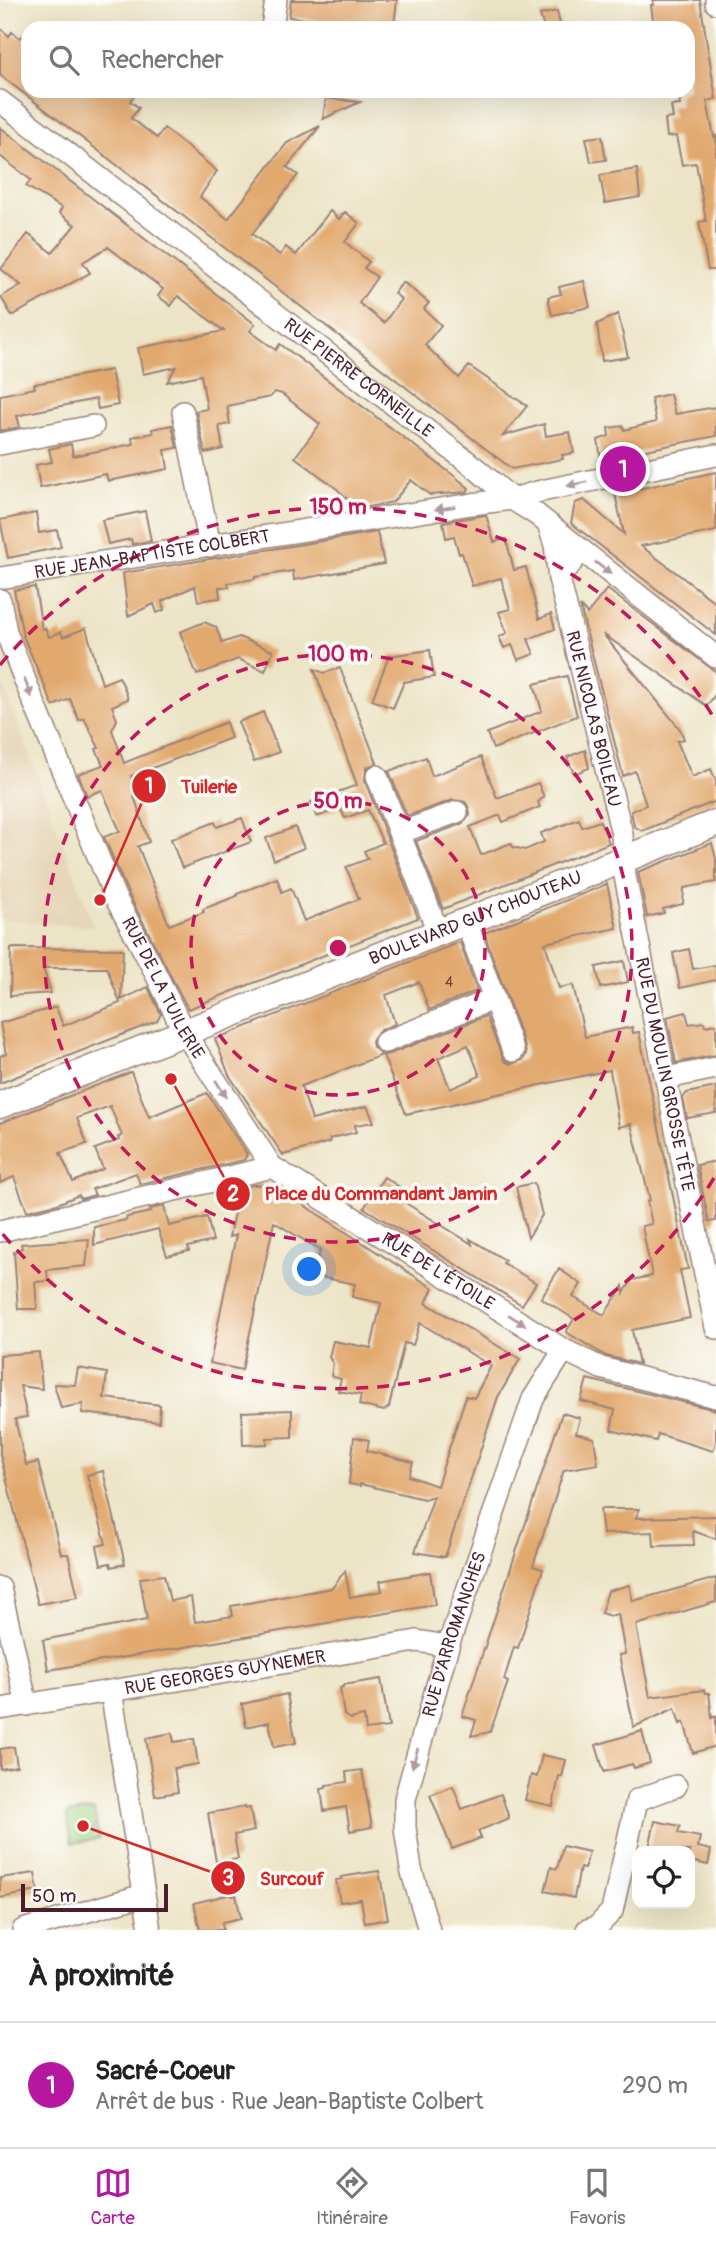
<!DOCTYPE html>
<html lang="fr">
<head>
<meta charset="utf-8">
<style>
  :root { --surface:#fff; --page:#f2f2f2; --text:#222; --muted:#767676; --line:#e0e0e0; --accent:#b5179e }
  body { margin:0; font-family:Pangolin,sans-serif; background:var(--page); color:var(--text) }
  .controls { position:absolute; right:21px; bottom:21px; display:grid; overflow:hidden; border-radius:14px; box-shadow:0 7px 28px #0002 }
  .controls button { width:63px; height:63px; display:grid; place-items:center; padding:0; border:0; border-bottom:2px solid var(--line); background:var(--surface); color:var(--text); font:35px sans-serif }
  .scale { position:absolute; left:21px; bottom:18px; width:147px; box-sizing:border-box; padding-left:7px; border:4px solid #4a1f2b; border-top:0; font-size:19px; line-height:24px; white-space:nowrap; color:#4a1f2b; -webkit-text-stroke:5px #fdfcf7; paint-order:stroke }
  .you { position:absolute; left:310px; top:1270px; width:24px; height:24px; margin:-18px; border:5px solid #fff; border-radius:50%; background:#1a73e8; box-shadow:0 0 0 10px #1a73e833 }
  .badge { display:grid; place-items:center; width:46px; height:46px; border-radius:50%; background:var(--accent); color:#fff; font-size:23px; font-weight:700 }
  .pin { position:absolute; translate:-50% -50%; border:4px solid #fff; box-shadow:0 2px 7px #0006 }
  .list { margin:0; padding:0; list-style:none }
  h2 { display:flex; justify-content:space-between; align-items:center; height:91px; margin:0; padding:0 28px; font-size:30px }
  h2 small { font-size:23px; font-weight:400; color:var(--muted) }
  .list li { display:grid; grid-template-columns:46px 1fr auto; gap:21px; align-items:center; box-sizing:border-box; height:126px; padding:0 28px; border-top:2px solid var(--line) }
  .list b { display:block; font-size:26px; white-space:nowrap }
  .list p { margin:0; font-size:23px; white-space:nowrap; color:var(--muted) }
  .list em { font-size:23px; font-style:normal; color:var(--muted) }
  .icon { flex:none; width:38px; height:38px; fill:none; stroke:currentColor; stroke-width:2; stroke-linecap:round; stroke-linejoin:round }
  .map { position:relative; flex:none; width:716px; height:1930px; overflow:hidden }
  .search { position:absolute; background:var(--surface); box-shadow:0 7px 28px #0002; left:21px; right:21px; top:21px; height:77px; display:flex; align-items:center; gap:18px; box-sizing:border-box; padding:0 24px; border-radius:21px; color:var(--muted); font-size:26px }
  .sheet { height:217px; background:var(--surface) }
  nav { display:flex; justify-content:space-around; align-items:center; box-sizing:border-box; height:98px; border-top:2px solid var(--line); background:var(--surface); font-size:19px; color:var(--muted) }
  nav a { display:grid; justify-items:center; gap:4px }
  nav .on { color:var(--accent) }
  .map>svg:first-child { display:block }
</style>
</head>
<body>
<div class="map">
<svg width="716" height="1930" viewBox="0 0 716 1930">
  <rect width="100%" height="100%" fill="#fdfcf7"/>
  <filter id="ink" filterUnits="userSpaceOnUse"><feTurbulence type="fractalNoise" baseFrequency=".0143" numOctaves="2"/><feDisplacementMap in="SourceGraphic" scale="14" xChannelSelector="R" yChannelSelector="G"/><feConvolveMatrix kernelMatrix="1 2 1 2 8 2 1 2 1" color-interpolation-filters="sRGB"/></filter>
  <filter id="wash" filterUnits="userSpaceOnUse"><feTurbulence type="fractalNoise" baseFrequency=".00686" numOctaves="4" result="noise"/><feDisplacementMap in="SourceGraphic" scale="28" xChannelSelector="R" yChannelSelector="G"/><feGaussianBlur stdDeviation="1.57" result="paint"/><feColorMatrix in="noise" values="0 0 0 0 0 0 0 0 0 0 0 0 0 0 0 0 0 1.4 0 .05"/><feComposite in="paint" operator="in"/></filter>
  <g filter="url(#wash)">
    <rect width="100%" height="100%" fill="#ece4c6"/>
    <path fill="#e6d5b7" d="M 0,676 L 94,927 L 0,919 Z"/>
    <path fill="#9acf80" stroke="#727756" stroke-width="2" d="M 94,1810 L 99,1839 L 72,1843 L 67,1814 Z"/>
    <g id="blocks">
      <path fill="#e2a96e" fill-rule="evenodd" d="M 291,0 L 397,0 L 394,26 L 366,22 L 366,28 L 335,26 L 335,23 L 289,17 Z
        M 653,0 L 700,0 L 716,99 L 707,101 L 714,137 L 716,136 L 716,270 L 708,270 L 699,222 L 706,221 L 696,163 L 682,165 L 676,136 L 667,137 L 665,119 L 673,118 L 671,106 L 680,105 L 679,95 L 682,95 L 681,91 L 688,91 L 688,28 L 654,28 L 651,5 L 654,5 Z
        M 557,11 L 561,28 L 544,28 L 540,15 Z
        M 0,28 L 9,36 L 12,32 L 20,38 L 28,32 L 28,91 L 137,91 L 130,101 L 139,108 L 131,118 L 157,138 L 164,128 L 217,171 L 200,197 L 228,219 L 287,143 L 320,126 L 287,167 L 298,175 L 252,234 L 280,255 L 286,247 L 296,255 L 330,211 L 339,219 L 345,212 L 359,223 L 345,242 L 369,262 L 364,268 L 377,277 L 359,303 L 384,323 L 401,299 L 394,293 L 403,282 L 429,303 L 424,309 L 441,325 L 425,345 L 459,378 L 469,366 L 527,406 L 503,436 L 544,424 L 546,436 L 570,432 L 574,453 L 562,455 L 563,459 L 512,469 L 0,75 Z
        M 326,98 L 360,102 L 323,119 Z
        M 0,127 L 255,324 L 250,331 L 276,350 L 280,344 L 453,475 L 469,488 L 467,492 L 430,495 L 411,480 L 393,502 L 358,509 L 337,489 L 295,457 L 320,424 L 282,394 L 275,392 L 270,397 L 227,406 L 230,424 L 219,426 L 223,449 L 205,453 L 196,411 L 207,409 L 201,375 L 167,382 L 176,367 L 143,374 L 138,348 L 224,331 L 178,296 L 171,306 L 158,296 L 163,289 L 108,247 L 83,262 L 90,273 L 12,316 L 1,297 L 21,285 L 1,269 L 28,234 L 52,253 L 75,225 L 59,213 L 62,208 L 26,186 L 31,180 L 0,156 Z
        M 602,136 L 606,160 L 591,162 L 586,138 Z
        M 637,169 L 640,197 L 605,203 L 600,175 Z
        M 584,281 L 590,307 L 552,315 L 548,297 L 561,294 L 559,287 Z
        M 618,314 L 628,357 L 602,361 L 597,324 Z
        M 111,370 L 118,405 L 98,409 L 96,399 L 32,412 L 17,416 L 20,427 L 0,431 L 0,395 L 35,388 L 34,384 Z
        M 670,394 L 675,414 L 716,407 L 716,436 L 601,459 L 598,440 L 609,436 L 608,428 L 623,426 L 624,430 L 656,422 L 651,398 Z
        M 172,425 L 177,448 L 165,450 L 168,469 L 108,481 L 106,474 L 40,488 L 36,465 L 52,462 L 49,449 L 71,444 L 73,456 L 133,444 L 132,437 L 153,433 L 152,429 Z
        M 716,472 L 716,531 L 641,546 L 716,603 L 716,635 L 571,523 L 575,503 L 584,500 L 624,534 L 615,494 Z
        M 145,511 L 151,541 L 132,544 L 131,539 L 108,544 L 102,520 Z
        M 36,513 L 39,533 L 57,530 L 61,547 L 8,558 L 0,520 Z
        M 486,515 L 494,542 L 506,539 L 514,570 L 526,567 L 539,619 L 551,614 L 555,629 L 528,639 L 534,654 L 518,660 L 512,645 L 504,648 L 499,637 L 507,633 L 499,612 L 510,609 L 501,578 L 472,586 L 462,553 L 459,554 L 454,536 L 446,538 L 443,522 Z
        M 377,532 L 384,564 L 294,580 L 293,571 L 255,577 L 255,579 L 228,583 L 229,587 L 219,587 L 220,598 L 198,601 L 195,586 L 162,601 L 164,610 L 157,613 L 154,604 L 128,616 L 123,573 Z
        M 35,587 L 42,629 L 45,628 L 49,637 L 61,632 L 63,637 L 86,628 L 102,684 L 119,677 L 123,685 L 128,699 L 112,706 L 117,720 L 112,730 L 124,763 L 226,722 L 231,738 L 131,776 L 139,794 L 134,796 L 149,842 L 138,846 L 169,925 L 204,912 L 203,909 L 237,896 L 237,894 L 277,878 L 282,892 L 291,888 L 304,921 L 359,899 L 346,867 L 368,859 L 364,851 L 383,843 L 368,810 L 345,818 L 340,808 L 317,817 L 311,802 L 357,785 L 314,669 L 324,673 L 340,668 L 377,763 L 366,768 L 365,781 L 418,918 L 188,1009 L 127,891 L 104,837 L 120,831 L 102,790 L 87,796 L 78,774 L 103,765 L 96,749 L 99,748 L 84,718 L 79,720 L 70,699 L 53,706 L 23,636 L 14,590 Z
        M 607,589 L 716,672 L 716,693 L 707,706 L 603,634 L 680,729 L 684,739 L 677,741 L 692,777 L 711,769 L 716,781 L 716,801 L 642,831 L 634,826 L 631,811 L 646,805 L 635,771 L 623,776 L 580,606 L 587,614 Z
        M 204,622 L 216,627 L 222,643 L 239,637 L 273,651 L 265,671 L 238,659 L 197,675 L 180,632 Z
        M 430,650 L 434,677 L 404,682 L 393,708 L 372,700 L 389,656 Z
        M 567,676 L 577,716 L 493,749 L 487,733 L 542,711 L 534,684 Z
        M 263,712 L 279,752 L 254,762 L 238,722 Z
        M 585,750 L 589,768 L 574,774 L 567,757 Z
        M 426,757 L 432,776 L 481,757 L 497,798 L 538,783 L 544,797 L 538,802 L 540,807 L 503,822 L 500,815 L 470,827 L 481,855 L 511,843 L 513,847 L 525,850 L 544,842 L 541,833 L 579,819 L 582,827 L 600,821 L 609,843 L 443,909 L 416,841 L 462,824 L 470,815 L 469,808 L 465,802 L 453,800 L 407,816 L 389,771 Z
        M 242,818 L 251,842 L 182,868 L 171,839 L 215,822 L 217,827 Z
        M 295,827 L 304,848 L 274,860 L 266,838 Z
        M 712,843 L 716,859 L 716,882 L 684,888 L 683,904 L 663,909 L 664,913 L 647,917 L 638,872 Z
        M 607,884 L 617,928 L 545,943 L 559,988 L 573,985 L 585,1037 L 632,1027 L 633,1033 L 639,1032 L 688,1269 L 680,1270 L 690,1318 L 632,1330 L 639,1364 L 606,1356 L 566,1332 L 574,1319 L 541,1298 L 559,1269 L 581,1284 L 573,1297 L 604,1315 L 623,1286 L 624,1293 L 632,1280 L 652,1276 L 642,1226 L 652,1224 L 647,1201 L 650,1200 L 631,1124 L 619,1127 L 610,1070 L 406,1114 L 383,1055 L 390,1054 L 486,1016 L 504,1061 L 511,1064 L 523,1060 L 526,1054 L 525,1047 L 484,933 ZM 468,1045 L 480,1076 L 450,1089 L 438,1058 Z
        M 460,942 L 477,991 L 429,1010 L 419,982 L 386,995 L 395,1024 L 380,1030 L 372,1041 L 373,1047 L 382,1055 L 301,1086 L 312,1120 L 367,1106 L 374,1122 L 355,1125 L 356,1132 L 329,1139 L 330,1142 L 283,1155 L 229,1075 L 215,1039 Z
        M 11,948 L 123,949 L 121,1000 L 148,987 L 161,1014 L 157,1021 L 0,1083 L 0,1056 L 6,1054 L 0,1023 L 56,1007 L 63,1026 L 120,1003 L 107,968 L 43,968 L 51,993 L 10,996 Z
        M 689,949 L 693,969 L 716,965 L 716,980 L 680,988 L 673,953 Z
        M 624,961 L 628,982 L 601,988 L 596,967 Z
        M 686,1012 L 689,1024 L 704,1022 L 705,1026 L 716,1024 L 716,1055 L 676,1063 L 667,1017 Z
        M 131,1072 L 149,1117 L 207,1093 L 247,1154 L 244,1160 L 140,1184 L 136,1173 L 92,1189 L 95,1195 L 80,1199 L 79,1195 L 57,1204 L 27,1211 L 14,1177 L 0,1183 L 0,1123 ZM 110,1106 L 122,1136 L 118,1137 L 119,1140 L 95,1149 L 103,1169 L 73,1182 L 60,1153 L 87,1144 L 77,1118 Z
        M 716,1087 L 716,1113 L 687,1118 L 683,1098 L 687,1093 Z
        M 716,1161 L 716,1221 L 709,1222 L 697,1165 Z
        M 384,1177 L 409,1193 L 404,1202 L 472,1244 L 470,1239 L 505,1260 L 503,1263 L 536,1283 L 522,1305 L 364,1208 Z
        M 534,1183 L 542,1215 L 528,1238 L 516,1187 Z
        M 271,1184 L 433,1288 L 426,1303 L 520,1359 L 498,1397 L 445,1557 L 415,1552 L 434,1496 L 424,1499 L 360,1484 L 360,1486 L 349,1484 L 354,1437 L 369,1440 L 367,1451 L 413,1462 L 409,1476 L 437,1486 L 466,1396 L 474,1398 L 491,1366 L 420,1323 L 413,1345 L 404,1343 L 389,1407 L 384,1411 L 359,1405 L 361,1395 L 338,1391 L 341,1379 L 331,1376 L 333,1364 L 329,1357 L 333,1341 L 371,1348 L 381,1303 L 352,1297 L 355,1284 L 315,1276 L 320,1250 L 274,1222 L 242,1370 L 210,1363 L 236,1235 L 229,1237 L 239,1188 L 254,1185 Z
        M 164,1206 L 169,1226 L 207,1217 L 213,1241 L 188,1247 L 189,1251 L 167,1256 L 158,1229 L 94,1245 L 94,1227 L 126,1220 L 127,1217 L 151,1212 L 150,1209 Z
        M 89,1239 L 86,1266 L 47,1270 L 48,1281 L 35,1282 L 37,1309 L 18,1309 L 14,1252 L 22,1248 L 21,1244 Z
        M 39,1352 L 42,1389 L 20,1386 L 27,1417 L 15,1419 L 26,1465 L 38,1462 L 61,1554 L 68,1554 L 78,1597 L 38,1604 L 0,1454 L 0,1355 Z
        M 78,1368 L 107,1373 L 104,1398 L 160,1405 L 159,1422 L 82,1413 L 83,1404 L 61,1408 L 54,1384 L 75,1385 Z
        M 587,1379 L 716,1410 L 716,1442 L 713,1451 L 658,1434 L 656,1441 L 611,1430 L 615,1410 L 581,1401 Z
        M 292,1410 L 292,1437 L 267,1438 L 267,1444 L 243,1445 L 242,1412 Z
        M 562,1413 L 580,1418 L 576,1433 L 594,1438 L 598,1464 L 564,1470 L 533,1566 L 543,1569 L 518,1648 L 514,1647 L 504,1680 L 508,1682 L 490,1732 L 471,1736 L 476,1720 L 462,1716 Z
        M 103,1471 L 125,1564 L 111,1567 L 110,1563 L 101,1565 L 97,1546 L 106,1544 L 87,1475 Z
        M 600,1509 L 639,1509 L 636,1518 L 716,1516 L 716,1539 L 693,1531 L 694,1545 L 654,1546 L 653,1532 L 603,1534 Z
        M 345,1571 L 350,1597 L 382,1591 L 380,1581 L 430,1572 L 435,1605 L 48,1670 L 43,1640 L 147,1620 L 140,1578 L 164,1575 L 170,1601 L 191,1597 L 195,1622 L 233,1616 L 231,1606 L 332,1588 Z
        M 716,1578 L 716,1602 L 636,1625 L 650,1697 L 704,1690 L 705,1693 L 709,1693 L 712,1718 L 716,1716 L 716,1746 L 693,1753 L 684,1722 L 680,1724 L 675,1708 L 634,1727 L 619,1655 L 625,1654 L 618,1614 L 610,1616 L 601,1613 L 608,1591 L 629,1585 L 633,1601 Z
        M 381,1679 L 389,1727 L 366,1730 L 364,1716 L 350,1719 L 344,1715 L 340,1688 L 343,1687 L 343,1685 Z
        M 287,1694 L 296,1743 L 274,1747 L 269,1722 L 246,1727 L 242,1704 Z
        M 642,1731 L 650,1763 L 634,1768 L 632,1764 L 604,1772 L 596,1745 Z
        M 172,1733 L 174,1742 L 194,1739 L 198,1764 L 174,1768 L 178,1792 L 155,1796 L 146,1738 Z
        M 14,1747 L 17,1766 L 0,1769 L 0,1749 Z
        M 542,1755 L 566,1760 L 562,1777 L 559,1776 L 553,1806 L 525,1800 L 531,1775 L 537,1777 Z
        M 362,1770 L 372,1827 L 350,1831 L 346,1807 L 324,1811 L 321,1789 L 326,1788 L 326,1785 L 347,1782 L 346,1772 Z
        M 453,1786 L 462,1809 L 501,1794 L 509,1818 L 478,1831 L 481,1838 L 452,1849 L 430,1795 Z
        M 245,1807 L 245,1809 L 250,1808 L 254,1831 L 234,1835 L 238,1859 L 216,1862 L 208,1813 Z
        M 655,1821 L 680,1826 L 678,1833 L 700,1837 L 698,1847 L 711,1850 L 708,1865 L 690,1861 L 690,1851 L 662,1851 L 649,1848 Z
        M 563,1846 L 589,1852 L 584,1869 L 580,1868 L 574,1898 L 545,1891 L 551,1867 L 557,1869 Z
        M 379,1871 L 388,1919 L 365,1923 L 361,1899 L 340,1902 L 336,1880 L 342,1879 L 341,1877 Z
        M 35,1873 L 38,1891 L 0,1898 L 0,1878 Z
        M 231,1894 L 232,1896 L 236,1895 L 241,1918 L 222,1922 L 223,1930 L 200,1930 L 194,1903 Z"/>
    </g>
  </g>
  <g filter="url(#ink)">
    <use href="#blocks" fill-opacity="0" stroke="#9b8278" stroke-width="2"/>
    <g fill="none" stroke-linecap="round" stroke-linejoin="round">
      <g stroke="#9b8278" stroke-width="24">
        <g id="minor">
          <path d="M 716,0 L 716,3"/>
          <path d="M 272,28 L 276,0"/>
          <path id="s1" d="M 0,101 L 473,466 L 512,499 L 536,514 L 716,657"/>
          <path d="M 183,412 L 210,546"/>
          <path d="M 0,444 L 93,426"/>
          <path d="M 549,527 L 555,545 L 559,578 L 581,551"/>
          <path id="s2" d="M 0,578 L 472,504 L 512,499 L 541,491 L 716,455"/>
          <path id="s3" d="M 559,578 L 622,834 L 625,876 L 716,1328"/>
          <path id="s4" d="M 0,600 L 6,632 L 30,693 L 115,897 L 152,966 L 184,1032 L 272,1167 L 564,1350 L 601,1368 L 716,1397"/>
          <path d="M 377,776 L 438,932"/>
          <path d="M 399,833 L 457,812"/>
          <path d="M 466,921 L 513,1051"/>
          <path d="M 385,1042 L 493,999"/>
          <path d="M 667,1078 L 716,1068"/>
          <path d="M 0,1231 L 272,1167"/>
          <path d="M 0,1588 L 27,1705"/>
          <path d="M 111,1691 L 150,1930"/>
          <path id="s5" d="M 0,1709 L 417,1641 L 448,1646"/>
          <path d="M 23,1930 L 143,1895"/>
          <path id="s6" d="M 429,1930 L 411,1869 L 405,1828 L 405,1799 L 448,1646 L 533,1399 L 564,1350"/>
          <path d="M 587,1930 L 597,1927 L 612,1911 L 637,1800 L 676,1786"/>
        </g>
      </g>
      <g stroke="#9b8278" stroke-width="29">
        <g id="major">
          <path id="s7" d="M 0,1105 L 716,823"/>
        </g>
      </g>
      <use href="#minor" stroke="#fff" stroke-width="21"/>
      <use href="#major" stroke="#fff" stroke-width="26"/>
    </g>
    <defs><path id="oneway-solid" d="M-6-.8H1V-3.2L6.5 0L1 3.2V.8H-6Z" transform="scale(1.75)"/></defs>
    <g fill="#ae9aa0">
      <use href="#oneway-solid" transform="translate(577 484) rotate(168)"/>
      <use href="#oneway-solid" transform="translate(445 508) rotate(171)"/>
      <use href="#oneway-solid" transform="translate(603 568) rotate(38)"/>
      <use href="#oneway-solid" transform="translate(28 688) rotate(68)"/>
      <use href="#oneway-solid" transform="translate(221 1089) rotate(58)"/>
      <use href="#oneway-solid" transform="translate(517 1320) rotate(32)"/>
      <use href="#oneway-solid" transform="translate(415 1758) rotate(106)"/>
    </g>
  </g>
  <g fill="none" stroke="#c2185b" stroke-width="3.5" stroke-dasharray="12 9">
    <circle cx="338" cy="948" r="147"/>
    <circle cx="338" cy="948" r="294"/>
    <path d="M714 1178A441 441 0 0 1 0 1231M0 665A441 441 0 0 1 714 718"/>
  </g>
  <g text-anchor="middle" stroke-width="7" stroke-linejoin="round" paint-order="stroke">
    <g font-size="14" fill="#70423c">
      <text x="449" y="987">4</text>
    </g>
    <g font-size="18" fill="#4a1f2b" stroke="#fdfcf7">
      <text dy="6" stroke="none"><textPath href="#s1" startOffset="453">RUE PIERRE CORNEILLE</textPath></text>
      <text dy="6" stroke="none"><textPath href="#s2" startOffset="154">RUE JEAN-BAPTISTE COLBERT</textPath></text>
      <text dy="6" stroke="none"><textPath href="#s3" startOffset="145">RUE NICOLAS BOILEAU</textPath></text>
      <text dy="6" stroke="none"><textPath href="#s7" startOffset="511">BOULEVARD GUY CHOUTEAU</textPath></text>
      <text dy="6" stroke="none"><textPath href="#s4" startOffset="422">RUE DE LA TUILERIE</textPath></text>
      <text dy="6" stroke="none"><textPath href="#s3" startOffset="508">RUE DU MOULIN GROSSE TÊTE</textPath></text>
      <text dy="6" stroke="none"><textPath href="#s4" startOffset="828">RUE DE L’ÉTOILE</textPath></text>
      <text dy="6" stroke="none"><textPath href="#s6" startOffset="306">RUE D’ARROMANCHES</textPath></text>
      <text dy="6" stroke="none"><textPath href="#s5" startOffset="228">RUE GEORGES GUYNEMER</textPath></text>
    </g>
  </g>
  <circle cx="338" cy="948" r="10" fill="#c2185b" stroke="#fdfcf7" stroke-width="3.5"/>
  <g font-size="21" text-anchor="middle" font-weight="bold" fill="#c2185b" stroke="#fdfcf7" stroke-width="7" stroke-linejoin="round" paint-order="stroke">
    <text x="338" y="514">150 m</text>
    <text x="338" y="661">100 m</text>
    <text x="338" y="808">50 m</text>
  </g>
  <path fill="none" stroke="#d62828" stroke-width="2.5" d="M100 900L149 786M171 1079L233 1194M83 1826L228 1878"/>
  <g fill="#d62828" stroke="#fdfcf7" stroke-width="2.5">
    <circle cx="100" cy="900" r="7"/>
    <circle cx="171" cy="1079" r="7"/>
    <circle cx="83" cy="1826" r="7"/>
    <circle cx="149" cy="786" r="18"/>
    <circle cx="233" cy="1194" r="18"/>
    <circle cx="228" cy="1878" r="18"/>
  </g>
  <g font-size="21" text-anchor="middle" font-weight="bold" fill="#fff">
    <text x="149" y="793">1</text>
    <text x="233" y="1201">2</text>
    <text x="228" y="1885">3</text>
  </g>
  <g font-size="19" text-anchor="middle" font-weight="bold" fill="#d62828" stroke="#fdfcf7" stroke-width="7" stroke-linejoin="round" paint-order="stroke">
    <text x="209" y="793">Tuilerie</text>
    <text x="381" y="1200">Place du Commandant Jamin</text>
    <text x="292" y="1885">Surcouf</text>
  </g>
</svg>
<div class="controls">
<button><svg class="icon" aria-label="locate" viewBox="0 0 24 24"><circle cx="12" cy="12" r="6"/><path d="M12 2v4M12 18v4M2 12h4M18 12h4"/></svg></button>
</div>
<div class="scale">50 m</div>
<div class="you"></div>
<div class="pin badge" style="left:623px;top:469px">1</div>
<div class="search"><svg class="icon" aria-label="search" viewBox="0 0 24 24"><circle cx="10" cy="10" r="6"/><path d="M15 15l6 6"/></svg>Rechercher</div>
</div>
<section class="sheet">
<h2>À proximité<small></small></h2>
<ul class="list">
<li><span class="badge">1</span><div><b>Sacré-Coeur</b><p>Arrêt de bus · Rue Jean-Baptiste Colbert</p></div><em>290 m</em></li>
</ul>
</section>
<nav>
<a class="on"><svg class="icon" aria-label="map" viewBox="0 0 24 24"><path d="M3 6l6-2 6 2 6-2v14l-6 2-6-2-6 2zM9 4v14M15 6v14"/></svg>Carte</a>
<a><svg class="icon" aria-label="directions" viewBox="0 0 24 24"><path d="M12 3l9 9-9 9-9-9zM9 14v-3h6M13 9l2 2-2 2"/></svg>Itinéraire</a>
<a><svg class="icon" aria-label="saved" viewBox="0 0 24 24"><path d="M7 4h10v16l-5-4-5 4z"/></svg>Favoris</a>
</nav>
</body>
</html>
